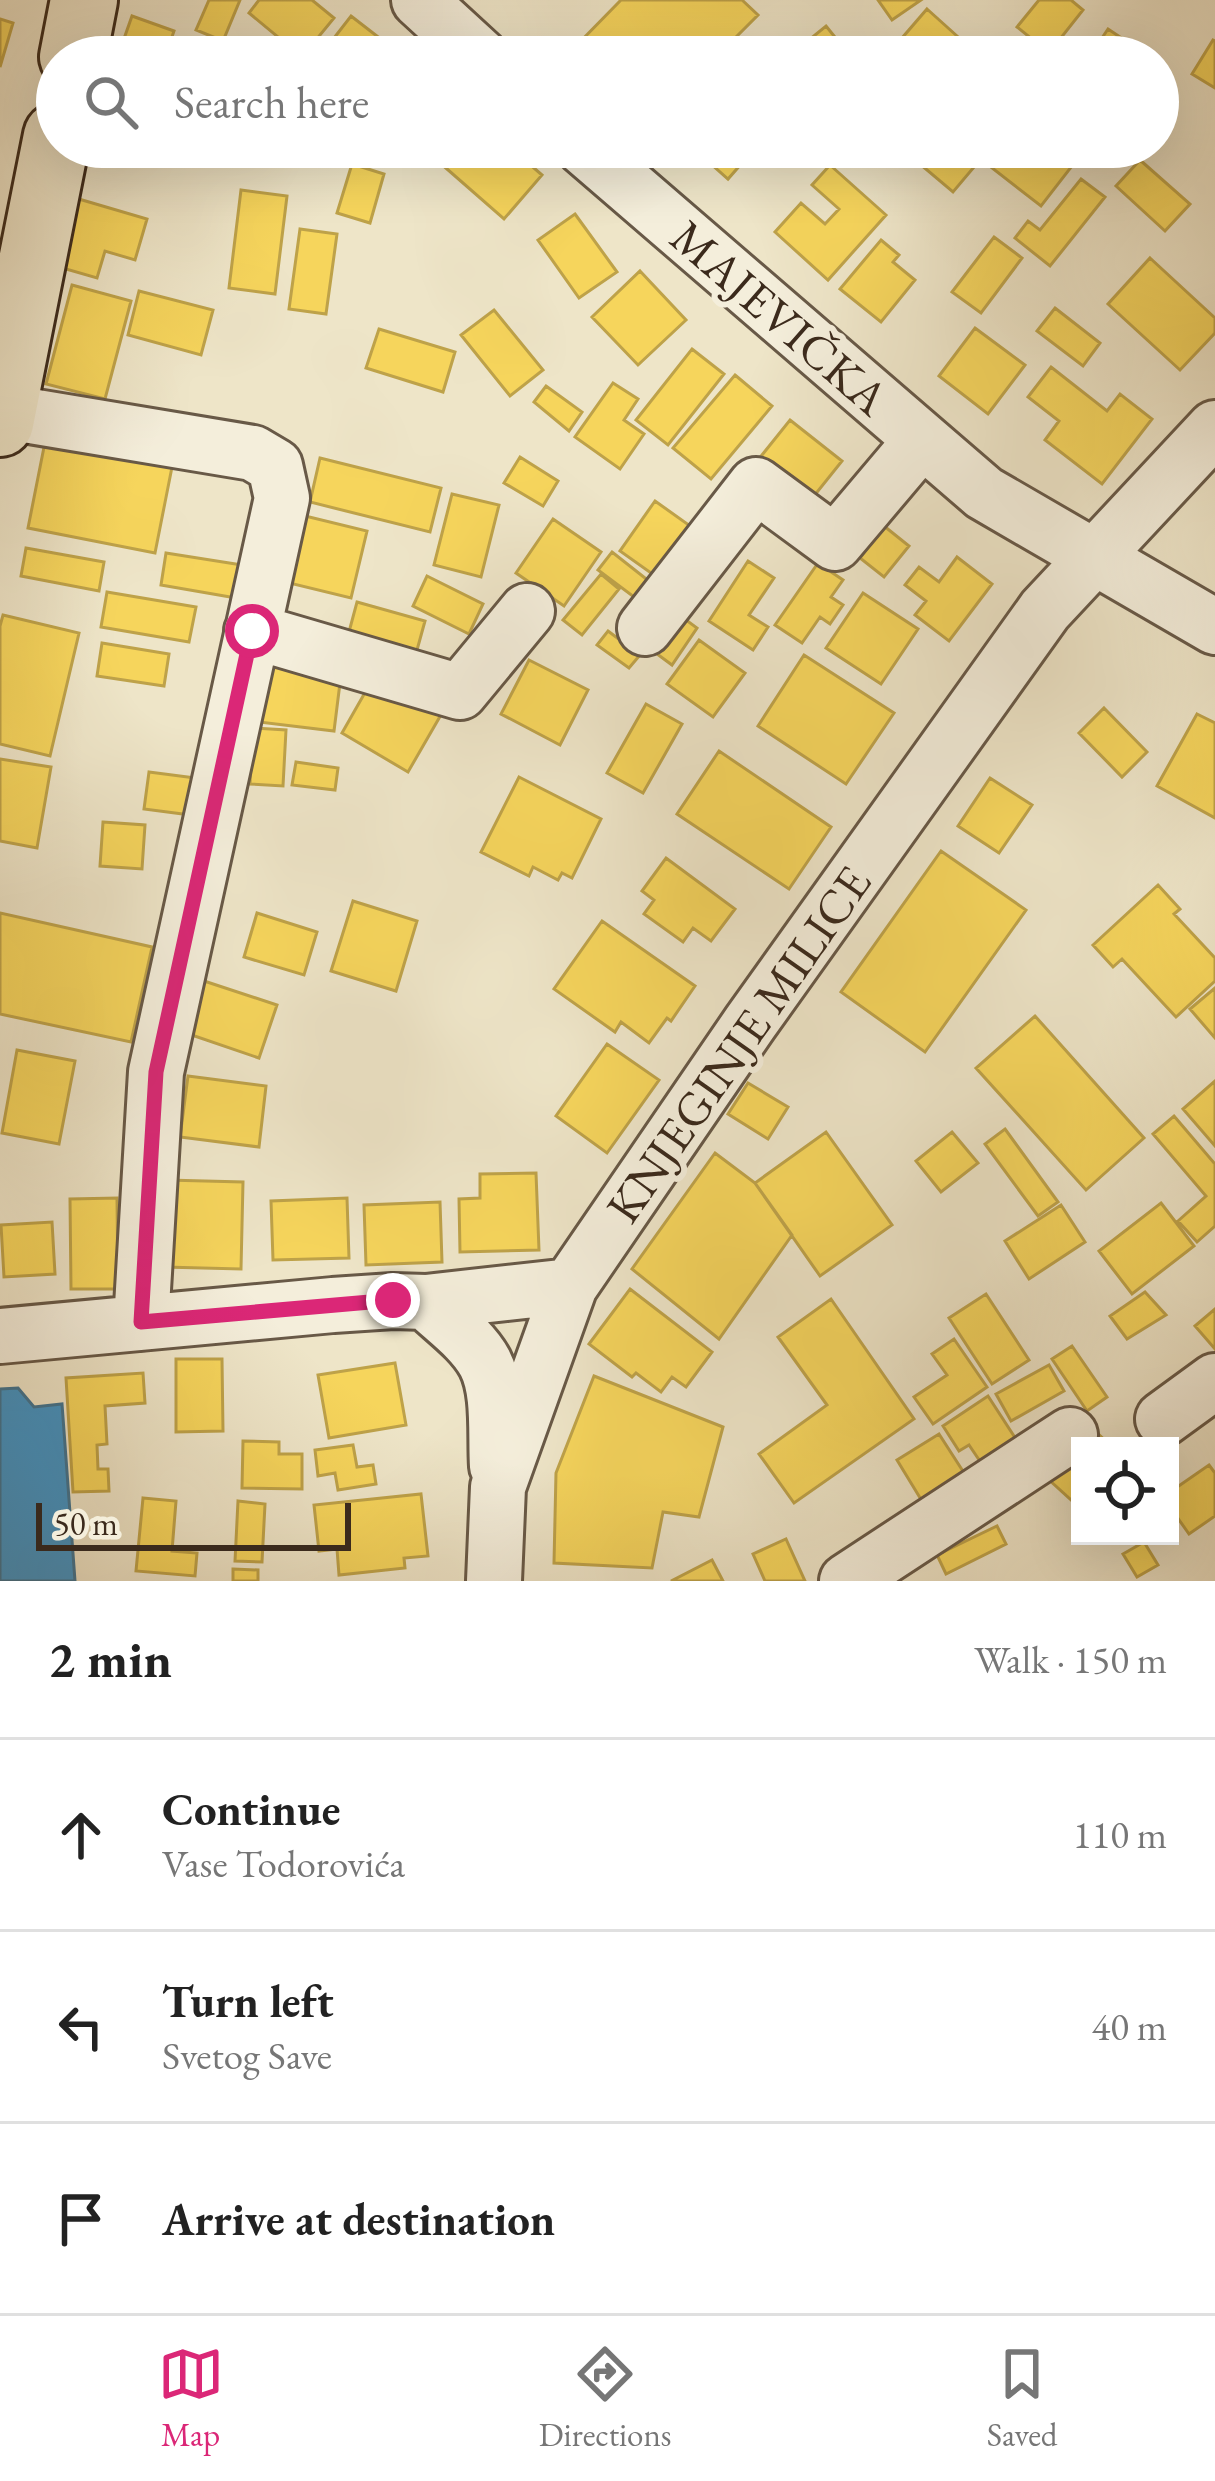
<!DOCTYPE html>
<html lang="en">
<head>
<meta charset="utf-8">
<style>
  :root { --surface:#fff; --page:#f6f6f6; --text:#222; --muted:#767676; --line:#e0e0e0; --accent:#db2777 }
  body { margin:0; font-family:"EB Garamond",serif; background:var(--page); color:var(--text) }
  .controls { position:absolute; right:36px; bottom:36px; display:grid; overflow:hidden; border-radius:0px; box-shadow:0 12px 48px #0002 }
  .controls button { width:108px; height:108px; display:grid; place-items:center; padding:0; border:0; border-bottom:3px solid var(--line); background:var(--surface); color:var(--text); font:60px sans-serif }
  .scale { position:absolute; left:36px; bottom:30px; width:315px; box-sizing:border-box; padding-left:12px; border:6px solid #3b2a1c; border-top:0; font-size:33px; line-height:42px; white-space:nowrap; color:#3b2a1c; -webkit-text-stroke:9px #f4eedb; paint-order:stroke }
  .stop { position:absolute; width:36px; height:36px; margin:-27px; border:9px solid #db2777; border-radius:50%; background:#fff }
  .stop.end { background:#db2777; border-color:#fff; box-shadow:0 3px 12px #0008 }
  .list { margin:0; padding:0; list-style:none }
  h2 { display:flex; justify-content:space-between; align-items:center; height:156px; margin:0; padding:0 48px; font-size:51px }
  h2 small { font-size:39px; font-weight:400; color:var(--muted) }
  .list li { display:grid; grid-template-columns:78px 1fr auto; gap:36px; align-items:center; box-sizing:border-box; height:192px; padding:0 48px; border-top:3px solid var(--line) }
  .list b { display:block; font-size:45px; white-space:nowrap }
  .list p { margin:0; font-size:39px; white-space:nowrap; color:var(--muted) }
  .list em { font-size:39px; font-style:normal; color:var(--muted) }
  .icon { flex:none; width:66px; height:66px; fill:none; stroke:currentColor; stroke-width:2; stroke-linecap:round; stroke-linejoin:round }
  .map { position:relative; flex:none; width:1215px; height:1581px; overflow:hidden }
  .search { position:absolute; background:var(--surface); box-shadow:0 12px 48px #0002; left:36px; right:36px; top:36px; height:132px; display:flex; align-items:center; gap:30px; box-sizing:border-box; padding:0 42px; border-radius:66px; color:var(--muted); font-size:45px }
  .sheet { height:732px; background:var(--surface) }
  nav { display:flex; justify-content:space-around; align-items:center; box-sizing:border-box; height:168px; border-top:3px solid var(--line); background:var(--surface); font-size:33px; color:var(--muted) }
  nav a { display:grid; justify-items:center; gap:6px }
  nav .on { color:var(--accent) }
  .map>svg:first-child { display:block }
</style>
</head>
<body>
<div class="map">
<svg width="1215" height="1581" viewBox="0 0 1215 1581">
  <rect width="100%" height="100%" fill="#eee5c8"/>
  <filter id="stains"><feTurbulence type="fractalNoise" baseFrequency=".00167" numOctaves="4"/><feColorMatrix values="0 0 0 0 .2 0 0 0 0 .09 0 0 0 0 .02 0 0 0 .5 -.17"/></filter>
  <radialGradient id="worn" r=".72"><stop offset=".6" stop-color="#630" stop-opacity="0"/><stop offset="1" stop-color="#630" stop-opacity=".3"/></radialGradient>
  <path fill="#f6d55c" stroke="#bea249" stroke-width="3" d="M 209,0 L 240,0 L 223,41 L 196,30 Z
    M 259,0 L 312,0 L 334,18 L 302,57 L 249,13 Z
    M 621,0 L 742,0 L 758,15 L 716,57 L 583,57 L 574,48 Z
    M 878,0 L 921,0 L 892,20 Z
    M 1039,0 L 1071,0 L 1083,10 L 1049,53 L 1017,27 Z
    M 927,9 L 967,45 L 956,57 L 909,57 L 896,45 Z
    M 132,16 L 174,31 L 165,57 L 129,57 L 119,53 Z
    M 351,16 L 404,57 L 359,57 L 334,38 Z
    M 0,19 L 13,23 L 0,67 Z
    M 826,26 L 851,57 L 788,57 Z
    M 1108,29 L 1150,57 L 1097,57 L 1092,53 Z
    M 1213,40 L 1215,41 L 1215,88 L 1192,74 Z
    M 452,147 L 510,147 L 542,175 L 504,219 L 439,162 Z
    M 692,147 L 756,147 L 728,179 Z
    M 924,147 L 976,147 L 985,154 L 953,192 L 914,159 Z
    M 1000,147 L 1085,147 L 1086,148 L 1041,206 L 987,164 Z
    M 1140,160 L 1190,204 L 1165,231 L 1116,186 Z
    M 352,164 L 384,174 L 370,223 L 337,213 Z
    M 830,165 L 886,215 L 828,280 L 775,232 L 801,203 L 825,224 L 839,209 L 812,185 Z
    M 1081,179 L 1105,197 L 1050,266 L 1015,238 L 1028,221 L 1040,230 Z
    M 241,190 L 287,196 L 275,294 L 229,288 Z
    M 72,197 L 147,219 L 135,260 L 105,251 L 97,278 L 52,265 Z
    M 575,214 L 617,272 L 579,298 L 538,240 Z
    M 300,229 L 337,234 L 326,314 L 289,309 Z
    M 994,237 L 1022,258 L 981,313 L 952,292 Z
    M 881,240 L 899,255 L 893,262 L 915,280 L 881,322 L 840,289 Z
    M 1150,258 L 1215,318 L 1215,333 L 1180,370 L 1108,304 Z
    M 640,271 L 686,320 L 638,365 L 592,317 Z
    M 72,285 L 131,301 L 105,399 L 46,384 Z
    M 139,291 L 213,310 L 201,355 L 128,335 Z
    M 1055,308 L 1100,343 L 1083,366 L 1037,331 Z
    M 494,310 L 543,370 L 510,396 L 461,335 Z
    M 975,328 L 1025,365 L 988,414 L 939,376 Z
    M 379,329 L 455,352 L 443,392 L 366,368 Z
    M 692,349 L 724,374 L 668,445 L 636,420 Z
    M 1051,367 L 1107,411 L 1120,394 L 1152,419 L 1102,484 L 1045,440 L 1059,421 L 1028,397 Z
    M 735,375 L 772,406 L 711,479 L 673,448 Z
    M 613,383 L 638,399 L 624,420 L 644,434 L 620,469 L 575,437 Z
    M 546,386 L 582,412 L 569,431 L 534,402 Z
    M 790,420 L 842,461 L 806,506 L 754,465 Z
    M 47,432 L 174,457 L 155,553 L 28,528 Z
    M 520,457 L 558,481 L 543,506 L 504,483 Z
    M 320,458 L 441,488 L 430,532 L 310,502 Z
    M 452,494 L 499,505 L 481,577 L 434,565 Z
    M 655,501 L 700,533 L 665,583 L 620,551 Z
    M 297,514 L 367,531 L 351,598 L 281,581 Z
    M 553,519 L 601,552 L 564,606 L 516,573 Z
    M 884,526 L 909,546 L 884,577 L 860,558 Z
    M 26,548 L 104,562 L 99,591 L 21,576 Z
    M 612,552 L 659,589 L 646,606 L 598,570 Z
    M 166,553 L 242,565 L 236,598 L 161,585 Z
    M 957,557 L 992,584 L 949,641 L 915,615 L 926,601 L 905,585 L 919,567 L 939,582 Z
    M 748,561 L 774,578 L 749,615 L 768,627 L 753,650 L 709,621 Z
    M 818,563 L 843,580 L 831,597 L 843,605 L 830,624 L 820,617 L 802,643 L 775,625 Z
    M 601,574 L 619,589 L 582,635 L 563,620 Z
    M 427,576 L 483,604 L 469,634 L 413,606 Z
    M 107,592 L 196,607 L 189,642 L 101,627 Z
    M 863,593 L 918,629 L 881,684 L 826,648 Z
    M 357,602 L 425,621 L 414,661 L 346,643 Z
    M 678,614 L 697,628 L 672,665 L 653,651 Z
    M 3,615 L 79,633 L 50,756 L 0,744 L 0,626 Z
    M 608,631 L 640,655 L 629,668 L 597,645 Z
    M 699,640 L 745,673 L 713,717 L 667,684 Z
    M 102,643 L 169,654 L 164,686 L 97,676 Z
    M 804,655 L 894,713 L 846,784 L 758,726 Z
    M 267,658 L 342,667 L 334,731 L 259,722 Z
    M 529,660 L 588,690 L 560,745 L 501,714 Z
    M 375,675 L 442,713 L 408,772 L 342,733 Z
    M 646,704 L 682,724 L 643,793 L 607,773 Z
    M 1104,708 L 1147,752 L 1122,777 L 1079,733 Z
    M 1197,714 L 1215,723 L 1215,818 L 1157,786 Z
    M 253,728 L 286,730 L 283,786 L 250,784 Z
    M 719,751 L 831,827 L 789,889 L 677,814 Z
    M 0,759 L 51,767 L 37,848 L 0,841 Z
    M 296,762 L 338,768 L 335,790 L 292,785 Z
    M 149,772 L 211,780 L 206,817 L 144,809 Z
    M 519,777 L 601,819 L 572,878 L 562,873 L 558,880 L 533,867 L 529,876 L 481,852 Z
    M 990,778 L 1032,805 L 999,853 L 958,826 Z
    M 103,822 L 145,825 L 142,869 L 100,866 Z
    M 941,851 L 1026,910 L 925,1052 L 841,992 Z
    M 666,858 L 735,909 L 711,941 L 693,928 L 683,942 L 644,914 L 654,900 L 642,891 Z
    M 1158,885 L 1180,909 L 1174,914 L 1215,958 L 1215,981 L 1176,1017 L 1122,959 L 1113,967 L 1093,945 Z
    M 353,901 L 417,921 L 396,991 L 331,971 Z
    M 0,913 L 152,947 L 131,1042 L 0,1014 Z
    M 257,913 L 317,932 L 304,975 L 244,957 Z
    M 602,921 L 695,986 L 671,1021 L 667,1018 L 649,1043 L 621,1022 L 615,1032 L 554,989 Z
    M 198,979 L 277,1005 L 259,1058 L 180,1031 Z
    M 1215,988 L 1215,1038 L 1190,1009 Z
    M 1035,1016 L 1144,1138 L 1086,1190 L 976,1068 Z
    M 607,1044 L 659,1080 L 607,1153 L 556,1116 Z
    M 17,1050 L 75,1061 L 59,1144 L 2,1133 Z
    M 188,1076 L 266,1086 L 259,1147 L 180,1137 Z
    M 1215,1081 L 1215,1146 L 1183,1109 Z
    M 748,1083 L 788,1107 L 768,1139 L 728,1114 Z
    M 1174,1116 L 1215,1164 L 1215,1226 L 1197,1242 L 1178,1221 L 1206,1196 L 1153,1134 Z
    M 1005,1129 L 1058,1202 L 1038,1216 L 985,1144 Z
    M 826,1132 L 892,1225 L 820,1276 L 755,1183 Z
    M 952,1132 L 978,1163 L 941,1192 L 916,1161 Z
    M 715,1153 L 755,1183 L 792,1235 L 719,1339 L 632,1269 Z
    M 536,1173 L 539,1250 L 460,1252 L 459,1199 L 480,1198 L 480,1174 Z
    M 166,1180 L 243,1182 L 241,1269 L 164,1267 Z
    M 117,1198 L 118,1289 L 71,1289 L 70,1199 Z
    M 347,1198 L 349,1258 L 273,1260 L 271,1201 Z
    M 440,1202 L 442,1262 L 366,1265 L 364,1205 Z
    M 1161,1203 L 1194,1246 L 1132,1294 L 1099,1251 Z
    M 1061,1205 L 1085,1242 L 1029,1279 L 1005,1241 Z
    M 52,1222 L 55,1274 L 4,1277 L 1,1225 Z
    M 630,1289 L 712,1352 L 686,1387 L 672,1377 L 661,1392 L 636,1373 L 632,1377 L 589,1344 Z
    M 1145,1292 L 1166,1315 L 1127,1339 L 1110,1316 Z
    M 986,1294 L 1029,1360 L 992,1384 L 949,1318 Z
    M 831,1299 L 914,1419 L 794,1503 L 759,1454 L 827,1405 L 778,1337 Z
    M 1215,1309 L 1215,1349 L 1195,1326 Z
    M 954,1339 L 987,1387 L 933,1424 L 914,1397 L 947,1375 L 932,1354 Z
    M 1072,1346 L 1107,1397 L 1087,1411 L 1052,1359 Z
    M 176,1359 L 222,1359 L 223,1431 L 176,1432 Z
    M 395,1363 L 406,1425 L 329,1438 L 318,1375 Z
    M 1049,1365 L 1064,1391 L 1011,1421 L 996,1394 Z
    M 143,1373 L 145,1403 L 105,1406 L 107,1444 L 97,1445 L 98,1469 L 108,1469 L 109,1491 L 73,1492 L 66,1378 Z
    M 594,1376 L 723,1427 L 699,1517 L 663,1512 L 652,1568 L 554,1563 L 556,1473 Z
    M 988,1396 L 1025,1453 L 990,1476 L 969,1445 L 959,1451 L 943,1426 Z
    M 1093,1429 L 1111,1446 L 1080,1446 L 1080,1508 L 1047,1478 Z
    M 939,1434 L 968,1479 L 925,1506 L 897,1460 Z
    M 243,1441 L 279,1442 L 279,1454 L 302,1454 L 302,1489 L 242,1488 Z
    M 353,1445 L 357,1467 L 373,1465 L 376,1484 L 338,1490 L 335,1473 L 318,1476 L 315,1450 Z
    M 1209,1465 L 1215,1473 L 1215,1516 L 1189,1534 L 1170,1507 L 1170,1492 Z
    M 421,1494 L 428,1556 L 404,1558 L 405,1568 L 339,1575 L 337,1549 L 319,1551 L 314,1505 Z
    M 143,1498 L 176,1501 L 172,1551 L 197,1553 L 195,1576 L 136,1571 Z
    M 238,1501 L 265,1504 L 262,1562 L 235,1561 Z
    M 997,1526 L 1006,1544 L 946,1574 L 937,1555 Z
    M 786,1539 L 805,1581 L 765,1581 L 753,1554 Z
    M 1144,1542 L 1158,1565 L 1137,1577 L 1123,1554 Z
    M 712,1560 L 723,1581 L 671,1581 Z
    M 233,1569 L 258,1570 L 258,1581 L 233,1581 Z"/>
  <path fill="#4393c3" stroke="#417491" stroke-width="3" d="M 18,1388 L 34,1407 L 62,1404 L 75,1581 L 0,1581 L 0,1389 Z"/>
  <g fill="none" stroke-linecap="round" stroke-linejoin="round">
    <g stroke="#685947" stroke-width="60">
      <path id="minor" d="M 419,0 L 481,57
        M 583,147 L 984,493 L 1215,627
        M 0,411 L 253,453 L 275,466 L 282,498 L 156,1072 L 141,1323
        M 645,628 L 756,485 L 835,543 L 922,440
        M 252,631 L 460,692 L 527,611
        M 426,1302 C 446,1321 472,1339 485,1363 C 500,1392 495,1435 497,1466
        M 0,1336 L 333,1305 L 393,1301 L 426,1302 L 570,1286
        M 1163,1419 L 1215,1381
        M 494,1581 L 498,1487 L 570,1286 L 750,1023 L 1045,610 L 1215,428
        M 847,1581 L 1070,1435"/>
    </g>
    <g stroke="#3b2a1c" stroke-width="72">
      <path id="major" d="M 73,57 L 84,0
        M 0,423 L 57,136"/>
    </g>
    <use href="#minor" stroke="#f4eedb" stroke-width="54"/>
    <use href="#major" stroke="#eee5c8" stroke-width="66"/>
  </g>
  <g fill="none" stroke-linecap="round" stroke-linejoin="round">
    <path stroke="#db2777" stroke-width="15" d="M 252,631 L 156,1072 L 141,1322 L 393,1300"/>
  </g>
  <g text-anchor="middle" stroke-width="12" stroke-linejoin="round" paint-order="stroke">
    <g font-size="48" fill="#3b2a1c" stroke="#f4eedb">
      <text transform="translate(780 317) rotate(41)" y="17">MAJEVIČKA</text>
      <text transform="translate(738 1044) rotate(-55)" y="17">KNJEGINJE MILICE</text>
    </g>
  </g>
  <rect width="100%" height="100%" filter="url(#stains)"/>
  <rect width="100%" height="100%" fill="url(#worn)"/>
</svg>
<div class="controls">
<button><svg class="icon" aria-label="locate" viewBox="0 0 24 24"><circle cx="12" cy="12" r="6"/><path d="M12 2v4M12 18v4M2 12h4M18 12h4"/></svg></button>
</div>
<div class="scale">50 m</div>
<div class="stop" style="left:252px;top:631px"></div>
<div class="stop end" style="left:393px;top:1300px"></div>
<div class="search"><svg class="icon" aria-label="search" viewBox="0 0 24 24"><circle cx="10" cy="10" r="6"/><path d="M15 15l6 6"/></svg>Search here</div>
</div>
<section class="sheet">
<h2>2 min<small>Walk · 150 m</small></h2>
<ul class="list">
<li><svg class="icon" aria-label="ahead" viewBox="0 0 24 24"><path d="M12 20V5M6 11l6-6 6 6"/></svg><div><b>Continue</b><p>Vase Todorovića</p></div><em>110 m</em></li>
<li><svg class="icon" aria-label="left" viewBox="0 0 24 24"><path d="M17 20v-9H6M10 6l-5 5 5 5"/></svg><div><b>Turn left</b><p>Svetog Save</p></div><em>40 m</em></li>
<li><svg class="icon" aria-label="arrive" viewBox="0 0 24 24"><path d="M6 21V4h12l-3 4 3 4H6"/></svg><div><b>Arrive at destination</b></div></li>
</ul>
</section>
<nav>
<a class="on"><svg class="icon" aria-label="map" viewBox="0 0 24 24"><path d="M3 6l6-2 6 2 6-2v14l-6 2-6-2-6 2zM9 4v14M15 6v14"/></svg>Map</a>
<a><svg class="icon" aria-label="directions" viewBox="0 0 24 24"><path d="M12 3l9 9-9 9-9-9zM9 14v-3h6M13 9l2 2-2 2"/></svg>Directions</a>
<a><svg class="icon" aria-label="saved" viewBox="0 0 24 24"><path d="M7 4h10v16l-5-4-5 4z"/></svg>Saved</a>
</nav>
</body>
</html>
